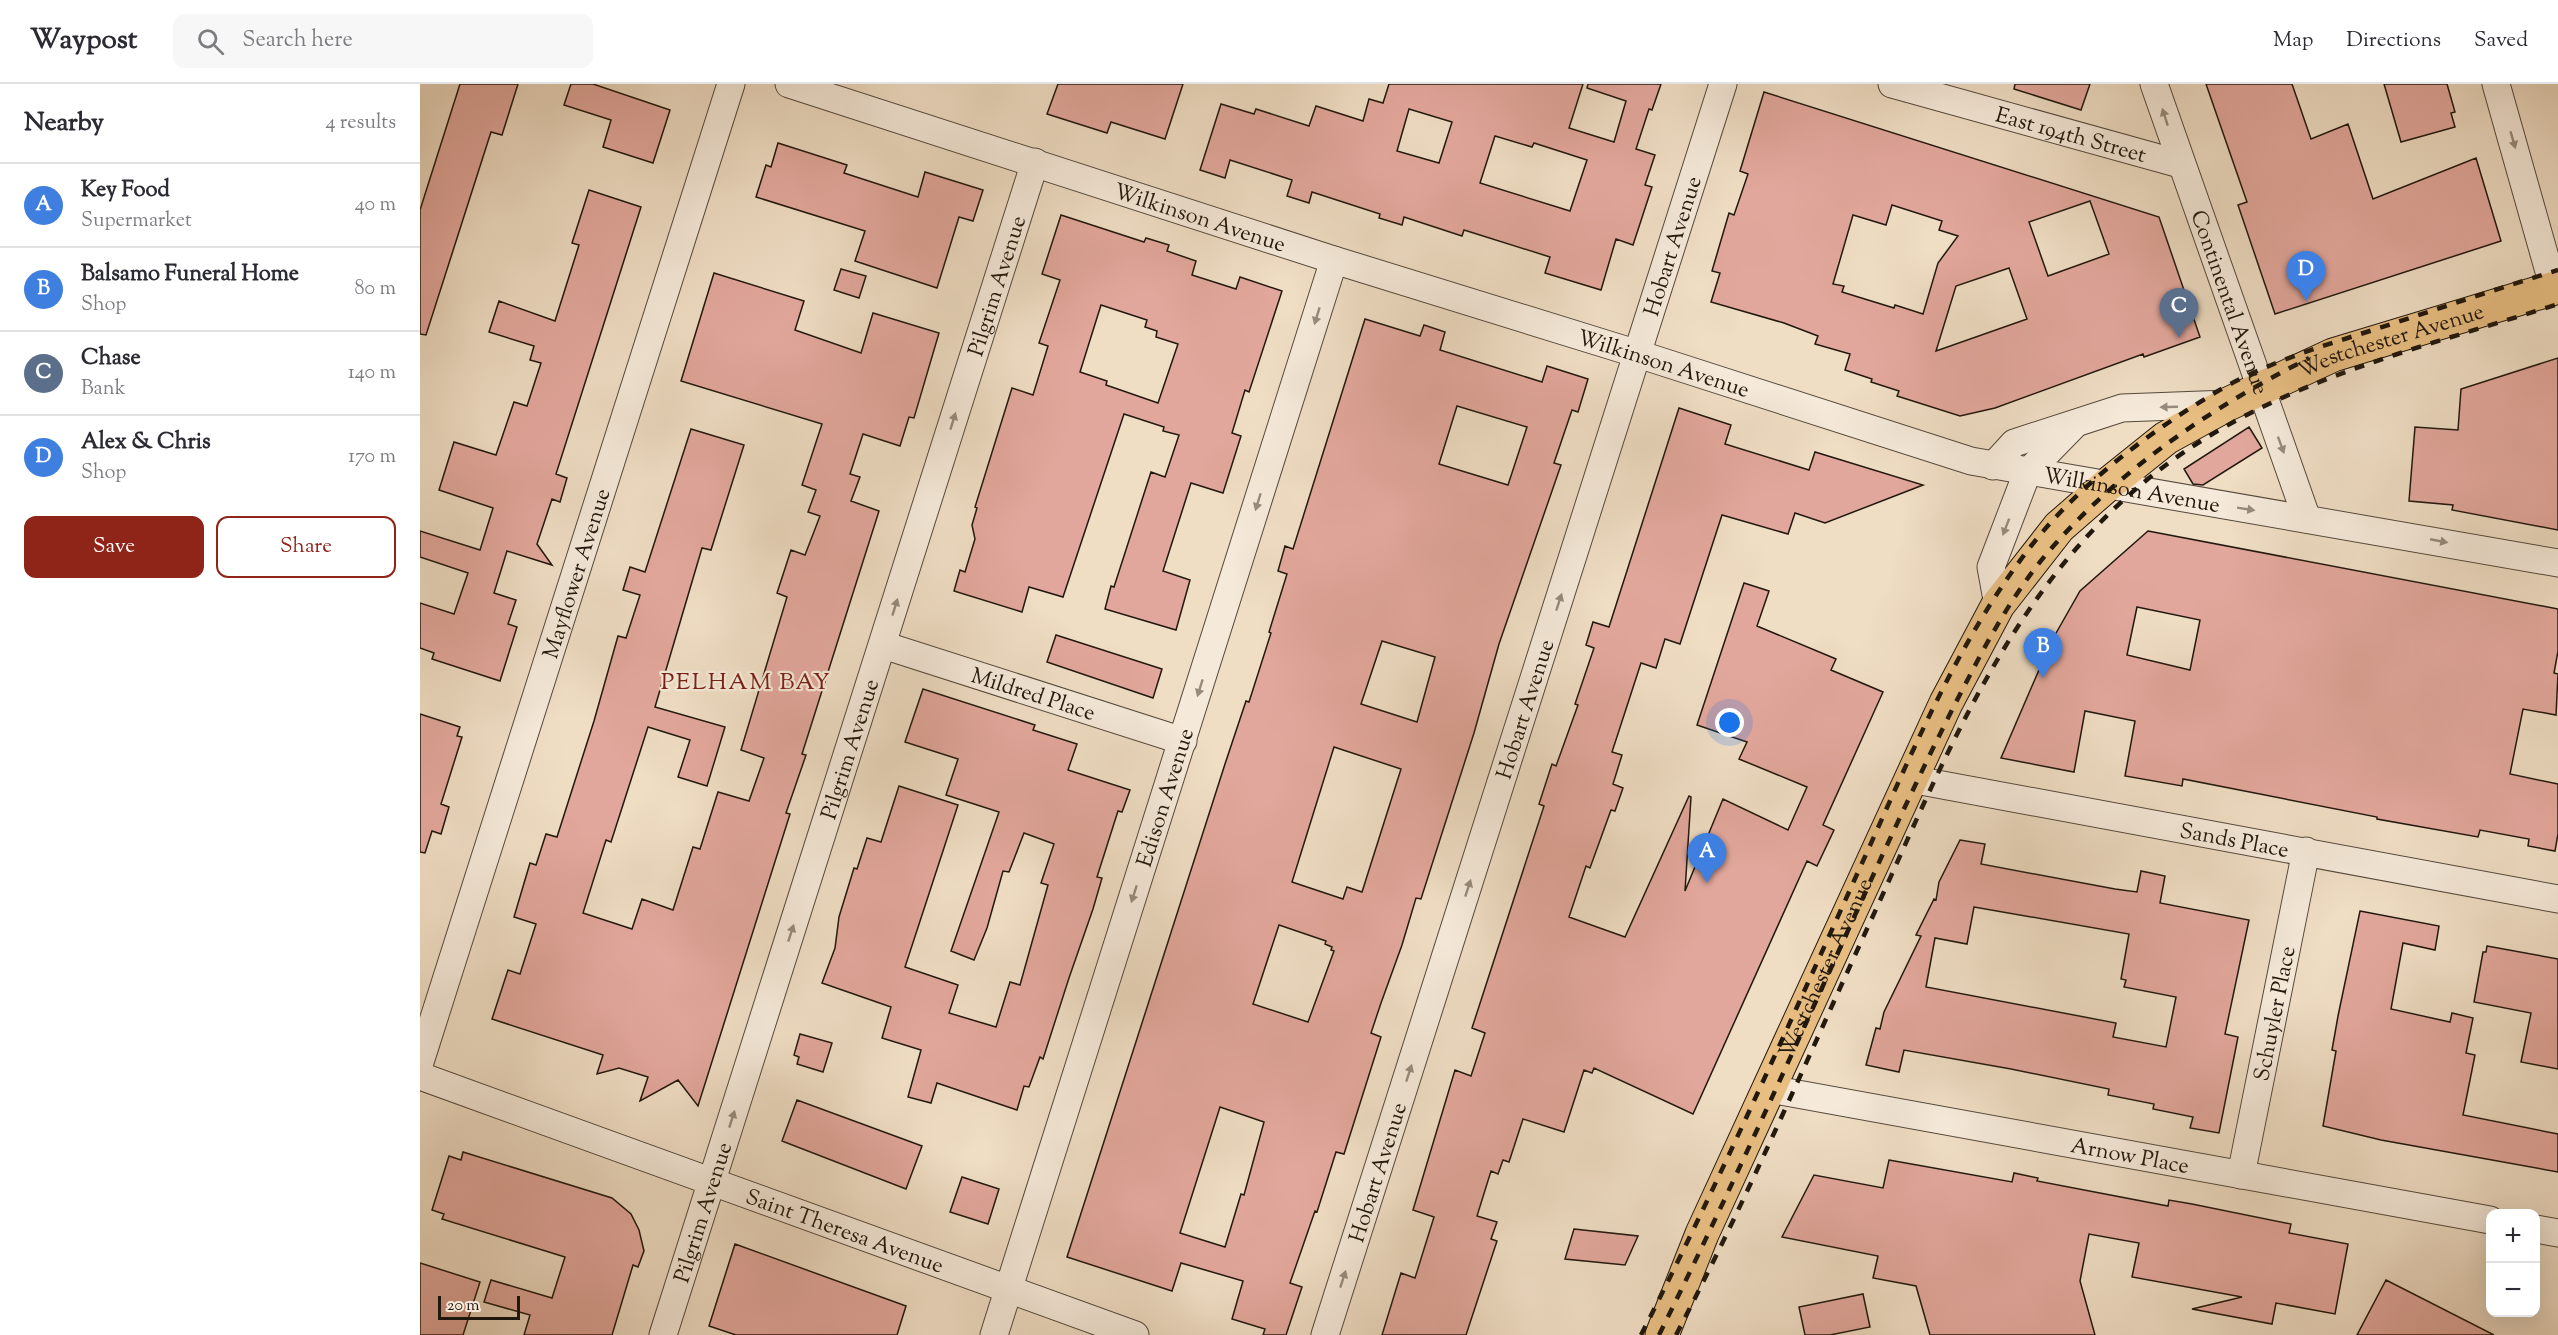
<!DOCTYPE html>
<html lang="en">
<head>
<meta charset="utf-8">
<style>
  :root { --surface:#fff; --page:#f7f7f7; --text:#2b2b33; --muted:#7c7c81; --line:#e1e1e2; --accent:#8f2418 }
  body { margin:0; font-family:"Sorts Mill Goudy",serif; background:var(--page); color:var(--text) }
  .controls { position:absolute; right:18px; bottom:18px; display:grid; overflow:hidden; border-radius:12px; box-shadow:0 6px 24px #0002 }
  .controls button { width:54px; height:54px; display:grid; place-items:center; padding:0; border:0; border-bottom:2px solid var(--line); background:var(--surface); color:var(--text); font:30px sans-serif }
  .scale { position:absolute; left:18px; bottom:15px; width:82px; box-sizing:border-box; padding-left:6px; border:3px solid #21180d; border-top:0; font-size:16px; line-height:21px; white-space:nowrap; color:#21180d; -webkit-text-stroke:4px #f5e9d9; paint-order:stroke }
  .you { position:absolute; left:1310px; top:639px; width:21px; height:21px; margin:-15px; border:4px solid #fff; border-radius:50%; background:#1a73e8; box-shadow:0 0 0 9px #1a73e833 }
  .badge { display:grid; place-items:center; width:39px; height:39px; border-radius:50%; background:var(--accent); color:#fff; font-size:20px; font-weight:700 }
  .pin { position:absolute; translate:-50% -50px; filter:drop-shadow(0 2px 3px #0008) }
  .pin::after { content:''; position:absolute; top:32px; width:21px; height:18px; background:inherit; clip-path:polygon(0 0,100% 0,50% 100%) }
  .list { margin:0; padding:0; list-style:none }
  h2 { display:flex; justify-content:space-between; align-items:center; height:78px; margin:0; padding:0 24px; font-size:26px }
  h2 small { font-size:20px; font-weight:400; color:var(--muted) }
  .list li { display:grid; grid-template-columns:39px 1fr auto; gap:18px; align-items:center; box-sizing:border-box; height:84px; padding:0 24px; border-top:2px solid var(--line) }
  .list b { display:block; font-size:22px; white-space:nowrap }
  .list p { margin:0; font-size:20px; white-space:nowrap; color:var(--muted) }
  .list em { font-size:20px; font-style:normal; color:var(--muted) }
  .actions { display:flex; gap:12px; padding:18px 24px }
  .actions a { flex:1; padding:14px 0; border:2px solid var(--accent); border-radius:12px; text-align:center; font-size:21px; color:var(--accent) }
  .actions .main { background:var(--accent); color:#fff }
  .icon { flex:none; width:33px; height:33px; fill:none; stroke:currentColor; stroke-width:2; stroke-linecap:round; stroke-linejoin:round }
  .map { position:relative; flex:none; width:2138px; height:1251px; overflow:hidden }
  header { display:flex; align-items:center; gap:36px; box-sizing:border-box; height:84px; padding:0 30px; background:var(--surface); border-bottom:2px solid var(--line) }
  header strong { font-size:28px }
  nav { display:flex; gap:33px; margin-inline-start:auto; font-size:21px }
  .search { width:420px; height:54px; background:var(--page); display:flex; align-items:center; gap:15px; box-sizing:border-box; padding:0 21px; border-radius:12px; color:var(--muted); font-size:22px }
  main { display:flex }
  aside { flex:1; background:var(--surface) }
  .map>svg:first-child { display:block }
</style>
</head>
<body>
<header>
<strong>Waypost</strong>
<div class="search"><svg class="icon" aria-label="search" viewBox="0 0 24 24"><circle cx="10" cy="10" r="6"/><path d="M15 15l6 6"/></svg>Search here</div>
<nav><a>Map</a><a>Directions</a><a>Saved</a></nav>
</header>
<main>
<aside>
<h2>Nearby<small>4 results</small></h2>
<ul class="list">
<li><span class="badge" style="background:#3f7fe0">A</span><div><b>Key Food</b><p>Supermarket</p></div><em>40 m</em></li>
<li><span class="badge" style="background:#3f7fe0">B</span><div><b>Balsamo Funeral Home</b><p>Shop</p></div><em>80 m</em></li>
<li><span class="badge" style="background:#5c6f8a">C</span><div><b>Chase</b><p>Bank</p></div><em>140 m</em></li>
<li><span class="badge" style="background:#3f7fe0">D</span><div><b>Alex &amp; Chris</b><p>Shop</p></div><em>170 m</em></li>
</ul>
<div class="actions"><a class="main">Save</a><a>Share</a></div>
</aside>
<div class="map">
<svg width="2138" height="1251" viewBox="0 0 2138 1251">
  <rect width="100%" height="100%" fill="#efddc4"/>
  <filter id="stains"><feTurbulence type="fractalNoise" baseFrequency=".00333" numOctaves="4"/><feColorMatrix values="0 0 0 0 .2 0 0 0 0 .09 0 0 0 0 .02 0 0 0 .5 -.17"/></filter>
  <radialGradient id="worn" r=".72"><stop offset=".6" stop-color="#630" stop-opacity="0"/><stop offset="1" stop-color="#630" stop-opacity=".3"/></radialGradient>
  <path fill="#e2a79c" stroke="#21180d" stroke-width="1.5" fill-rule="evenodd" d="M 40,0 L 98,0 L 82,51 L 71,48 L 6,251 L 0,250 L 0,126 Z
    M 151,0 L 173,0 L 250,26 L 233,79 L 183,63 L 191,36 L 144,21 Z
    M 638,0 L 763,0 L 745,55 L 691,38 L 687,49 L 627,30 Z
    M 969,0 L 1163,0 L 1149,44 L 1194,58 L 1206,17 L 1167,4 L 1168,0 L 1241,0 L 1232,26 L 1229,25 L 1216,65 L 1235,71 L 1225,101 L 1232,103 L 1213,161 L 1196,155 L 1181,206 L 1125,189 L 1130,173 L 1044,146 L 1042,152 L 984,133 L 982,141 L 959,134 L 960,130 L 892,108 L 889,119 L 867,112 L 872,96 L 810,76 L 805,94 L 780,86 L 801,20 L 834,30 L 836,25 L 889,42 L 896,22 L 943,37 L 949,15 L 963,19 ZM 989,25 L 1032,38 L 1019,79 L 977,67 ZM 1075,52 L 1112,63 L 1114,59 L 1167,76 L 1150,127 L 1060,99 Z
    M 1595,0 L 1670,0 L 1661,26 L 1594,5 Z
    M 1786,0 L 1872,0 L 1891,55 L 1928,40 L 1953,115 L 2056,74 L 2081,157 L 1855,230 L 1818,121 L 1827,118 Z
    M 1964,0 L 2027,0 L 2035,28 L 2031,29 L 2035,43 L 1981,58 Z
    M 1344,8 L 1739,133 L 1780,253 L 1724,273 L 1723,270 L 1575,324 L 1540,332 L 1477,312 L 1479,307 L 1451,298 L 1452,295 L 1425,286 L 1430,270 L 1395,260 L 1398,252 L 1364,239 L 1291,218 L 1300,189 L 1292,187 L 1309,129 L 1314,131 L 1328,90 L 1320,87 ZM 1670,117 L 1689,170 L 1628,192 L 1609,138 ZM 1472,121 L 1522,137 L 1519,146 L 1538,152 L 1518,179 L 1503,230 L 1475,221 L 1474,224 L 1422,208 L 1424,202 L 1413,200 L 1433,131 L 1466,141 ZM 1589,184 L 1607,235 L 1516,267 L 1536,202 Z
    M 358,59 L 427,81 L 424,89 L 498,113 L 505,88 L 563,106 L 553,137 L 539,133 L 517,204 L 435,177 L 445,147 L 336,113 L 346,81 L 351,83 Z
    M 169,106 L 221,123 L 136,390 L 147,394 L 140,418 L 132,415 L 117,460 L 132,481 L 87,467 L 74,509 L 96,516 L 88,540 L 97,543 L 80,597 L 12,575 L 14,569 L 0,564 L 0,519 L 34,530 L 48,489 L 0,473 L 0,447 L 60,466 L 73,424 L 19,406 L 34,358 L 76,371 L 94,318 L 107,322 L 121,279 L 110,276 L 114,262 L 69,248 L 79,217 L 135,237 L 159,161 L 152,159 Z
    M 641,131 L 724,158 L 726,154 L 749,161 L 747,167 L 776,177 L 772,191 L 816,205 L 820,193 L 862,207 L 829,308 L 825,306 L 812,349 L 821,352 L 803,409 L 771,399 L 743,487 L 770,496 L 756,546 L 685,525 L 691,502 L 694,503 L 731,388 L 745,393 L 759,351 L 743,347 L 744,343 L 704,330 L 643,513 L 609,503 L 602,528 L 534,507 L 540,486 L 545,488 L 555,455 L 552,441 L 557,424 L 555,423 L 592,304 L 613,311 L 628,262 L 619,259 L 640,196 L 622,190 ZM 681,221 L 727,236 L 725,243 L 737,247 L 736,253 L 758,260 L 738,319 L 686,301 L 687,297 L 660,288 Z
    M 421,185 L 446,192 L 439,214 L 414,206 Z
    M 294,189 L 384,217 L 375,246 L 441,269 L 453,229 L 519,249 L 494,334 L 489,333 L 480,362 L 443,350 L 430,390 L 440,393 L 431,417 L 459,427 L 382,670 L 386,671 L 366,729 L 370,730 L 278,1022 L 258,996 L 220,1017 L 228,993 L 199,984 L 177,990 L 183,971 L 72,935 L 88,886 L 100,890 L 116,840 L 94,833 L 110,779 L 116,781 L 126,750 L 137,753 L 174,637 L 198,552 L 206,554 L 220,511 L 203,506 L 210,483 L 225,488 L 271,345 L 324,361 L 291,466 L 282,464 L 235,623 L 305,643 L 287,702 L 258,693 L 270,656 L 228,643 L 191,758 L 186,756 L 163,829 L 212,845 L 222,815 L 253,826 L 273,763 L 280,765 L 298,708 L 329,717 L 344,674 L 321,666 L 367,513 L 357,509 L 371,466 L 385,471 L 400,432 L 388,428 L 396,406 L 382,401 L 402,340 L 261,297 Z
    M 945,235 L 1000,252 L 1004,241 L 1025,248 L 1020,266 L 1122,298 L 1127,282 L 1168,295 L 1158,328 L 1152,326 L 1134,379 L 1141,381 L 1079,560 L 1054,649 L 1001,815 L 996,814 L 982,861 L 961,919 L 951,949 L 961,953 L 924,1070 L 916,1068 L 897,1128 L 895,1127 L 870,1199 L 882,1203 L 866,1251 L 843,1251 L 845,1245 L 812,1235 L 823,1197 L 761,1179 L 752,1207 L 647,1173 L 805,680 L 826,617 L 829,618 L 851,549 L 849,548 L 867,490 L 858,487 L 865,462 L 873,465 ZM 1037,322 L 1107,343 L 1088,401 L 1019,380 ZM 962,557 L 1015,573 L 997,638 L 941,620 ZM 914,663 L 981,685 L 942,808 L 927,803 L 923,815 L 872,798 ZM 859,841 L 906,857 L 905,860 L 912,863 L 911,866 L 914,867 L 888,938 L 833,920 ZM 800,1023 L 844,1038 L 824,1111 L 821,1110 L 805,1163 L 760,1149 Z
    M 2138,274 L 2138,446 L 2032,426 L 2033,421 L 1989,417 L 1995,343 L 2038,346 L 2041,305 Z
    M 1259,324 L 1311,341 L 1305,360 L 1389,386 L 1395,368 L 1503,401 L 1405,439 L 1375,429 L 1368,450 L 1302,431 L 1260,560 L 1245,555 L 1236,584 L 1221,579 L 1192,668 L 1202,671 L 1193,700 L 1203,704 L 1195,727 L 1191,726 L 1170,784 L 1166,782 L 1149,833 L 1205,853 L 1269,712 L 1271,713 L 1265,807 L 1303,715 L 1368,746 L 1387,703 L 1319,675 L 1327,658 L 1277,641 L 1324,499 L 1349,507 L 1337,542 L 1416,575 L 1411,586 L 1463,608 L 1403,741 L 1414,746 L 1397,782 L 1387,777 L 1273,1030 L 1174,984 L 1172,989 L 1164,986 L 1144,1048 L 1103,1035 L 1089,1078 L 1083,1076 L 1078,1090 L 1071,1087 L 1057,1132 L 1077,1138 L 1071,1155 L 1077,1157 L 1046,1251 L 962,1251 L 981,1189 L 995,1194 L 1014,1133 L 993,1126 L 1035,986 L 1051,992 L 1065,949 L 1052,944 L 1124,722 L 1119,720 L 1132,680 L 1136,682 L 1158,621 L 1155,620 L 1174,564 L 1166,561 L 1173,538 L 1189,543 Z
    M 1829,343 L 1842,364 L 1783,401 L 1773,400 L 1764,385 Z
    M 1728,447 L 2138,525 L 2138,567 L 2134,589 L 2138,590 L 2136,631 L 2103,625 L 2090,690 L 2138,700 L 2138,750 L 2135,767 L 2108,762 L 2109,755 L 2060,746 L 2058,753 L 1957,735 L 1957,733 L 1763,695 L 1762,702 L 1705,692 L 1715,637 L 1665,627 L 1654,688 L 1581,674 L 1631,558 L 1660,507 ZM 1717,523 L 1780,536 L 1770,586 L 1707,571 Z
    M 636,551 L 742,585 L 733,614 L 627,578 Z
    M 503,605 L 615,641 L 613,646 L 657,660 L 648,686 L 710,706 L 702,728 L 698,727 L 677,793 L 682,794 L 673,825 L 649,894 L 623,975 L 620,973 L 609,1003 L 604,1002 L 597,1026 L 517,999 L 511,1019 L 488,1013 L 501,966 L 462,954 L 471,923 L 402,899 L 415,864 L 419,833 L 434,784 L 437,785 L 447,754 L 461,758 L 479,702 L 538,721 L 485,883 L 538,901 L 529,929 L 576,943 L 590,898 L 600,901 L 628,801 L 621,799 L 634,760 L 604,749 L 589,788 L 583,787 L 567,844 L 554,876 L 531,867 L 579,728 L 526,711 L 538,675 L 485,658 Z
    M 0,630 L 40,643 L 37,652 L 42,653 L 21,720 L 29,723 L 21,750 L 12,747 L 5,769 L 0,768 Z
    M 1540,756 L 1565,760 L 1561,780 L 1695,805 L 1717,808 L 1721,787 L 1745,792 L 1740,819 L 1829,836 L 1805,950 L 1818,953 L 1799,1049 L 1770,1044 L 1773,1033 L 1733,1025 L 1734,1020 L 1688,1011 L 1689,1005 L 1591,985 L 1484,966 L 1479,988 L 1446,981 L 1456,944 L 1460,945 L 1464,928 L 1501,852 L 1496,851 L 1514,815 L 1516,816 L 1519,798 ZM 1554,823 L 1709,850 L 1701,895 L 1706,896 L 1704,903 L 1756,913 L 1746,963 L 1693,953 L 1696,939 L 1506,903 L 1515,854 L 1547,860 Z
    M 1940,827 L 2019,842 L 2015,866 L 1983,859 L 1971,925 L 2030,938 L 2032,929 L 2053,934 L 2046,969 L 2055,971 L 2043,1031 L 2138,1050 L 2138,1088 L 1961,1056 L 1903,1042 L 1916,967 L 1912,966 L 1918,932 Z
    M 2067,862 L 2138,875 L 2138,985 L 2101,978 L 2111,929 L 2054,918 L 2063,868 L 2066,868 Z
    M 380,950 L 412,959 L 403,988 L 377,980 L 379,973 L 374,971 Z
    M 377,1016 L 502,1062 L 486,1105 L 362,1057 Z
    M 43,1068 L 192,1114 L 211,1130 L 219,1146 L 224,1167 L 218,1183 L 213,1181 L 192,1251 L 104,1251 L 110,1231 L 64,1218 L 71,1196 L 132,1214 L 145,1173 L 22,1135 L 24,1130 L 12,1126 L 29,1072 L 41,1076 Z
    M 1469,1076 L 1592,1098 L 1594,1089 L 1618,1094 L 1617,1097 L 1748,1122 L 1749,1116 L 1772,1120 L 1871,1140 L 1869,1149 L 1928,1160 L 1915,1230 L 1856,1219 L 1852,1240 L 1772,1225 L 1822,1213 L 1712,1193 L 1719,1159 L 1669,1150 L 1660,1197 L 1675,1251 L 1510,1251 L 1496,1202 L 1453,1194 L 1458,1172 L 1362,1153 L 1394,1091 L 1463,1104 Z
    M 542,1093 L 579,1105 L 568,1140 L 530,1128 Z
    M 1154,1145 L 1218,1152 L 1205,1181 L 1145,1175 Z
    M 315,1160 L 486,1222 L 477,1251 L 316,1251 L 289,1242 Z
    M 0,1179 L 60,1198 L 43,1251 L 0,1251 Z
    M 1966,1196 L 2074,1251 L 1937,1251 Z
    M 1443,1210 L 1450,1243 L 1410,1251 L 1385,1251 L 1379,1223 Z"/>
  <g fill="none" stroke-linecap="round" stroke-linejoin="round">
    <g stroke="#54493b" stroke-width="29">
      <g id="minor">
        <path id="s1" d="M 369,0 L 914,176 L 1218,270 L 1551,377 L 2138,479"/>
        <path id="s2" d="M 1472,0 L 1760,80"/>
        <path id="s3" d="M 1734,0 L 1887,435"/>
        <path d="M 2076,0 L 2134,205"/>
        <path d="M 1573,382 L 1594,359 L 1702,324 L 1808,320"/>
        <path d="M 1578,521 L 1571,483 L 1607,389 L 1653,342"/>
        <path id="s4" d="M 463,561 L 763,657"/>
        <path id="s5" d="M 1490,695 L 2138,815"/>
        <path id="s6" d="M 0,978 L 311,0"/>
        <path id="s7" d="M 0,992 L 715,1251"/>
        <path id="s8" d="M 1350,1005 L 2070,1136"/>
        <path id="s9" d="M 1821,1091 L 1886,767"/>
        <path d="M 2116,1145 L 2138,1149"/>
        <path id="s10" d="M 243,1251 L 615,78"/>
        <path id="s11" d="M 574,1251 L 914,176"/>
        <path id="s12" d="M 905,1251 L 1303,0"/>
      </g>
    </g>
    <g stroke="#21180d" stroke-width="35">
      <g id="major">
        <path id="s13" d="M 1242,1251 L 1282,1150 L 1526,619 L 1578,521 L 1639,443 L 1686,402 L 1746,354 L 1808,320 L 1913,271 L 2138,203"/>
      </g>
    </g>
    <use href="#minor" stroke="#f5e9d9" stroke-width="27"/>
    <use href="#major" stroke="#e8be82" stroke-width="33"/>
    <path stroke="#21180d" stroke-width="4.5" stroke-dasharray="10 10" stroke-linecap="butt" d="M 1221,1251 C 1300,1096 1371,936 1443,777 C 1492,669 1538,556 1611,462 C 1658,402 1723,353 1788,313 C 1839,281 1896,264 1953,246 C 2015,226 2076,205 2138,186
      M 1239,1251 C 1317,1094 1388,934 1461,774 C 1489,714 1517,654 1548,595 C 1571,550 1596,506 1629,467 C 1701,384 1791,324 1889,274
      M 1256,1251 C 1327,1115 1388,973 1452,834 C 1539,644 1609,455 1801,345 C 1905,285 2024,257 2138,220"/>
  </g>
  <defs><path id="oneway-solid" d="M-6-.8H1V-3.2L6.5 0L1 3.2V.8H-6Z" transform="scale(1.5)"/></defs>
  <g fill="#968b7d">
    <use href="#oneway-solid" transform="translate(1745 33) rotate(-108)"/>
    <use href="#oneway-solid" transform="translate(2093 56) rotate(74)"/>
    <use href="#oneway-solid" transform="translate(897 232) rotate(107)"/>
    <use href="#oneway-solid" transform="translate(1749 323) rotate(178)"/>
    <use href="#oneway-solid" transform="translate(533 337) rotate(-73)"/>
    <use href="#oneway-solid" transform="translate(1861 361) rotate(70)"/>
    <use href="#oneway-solid" transform="translate(838 418) rotate(107)"/>
    <use href="#oneway-solid" transform="translate(1826 425) rotate(9)"/>
    <use href="#oneway-solid" transform="translate(1586 443) rotate(111)"/>
    <use href="#oneway-solid" transform="translate(2019 457) rotate(11)"/>
    <use href="#oneway-solid" transform="translate(1139 518) rotate(-72)"/>
    <use href="#oneway-solid" transform="translate(475 523) rotate(-73)"/>
    <use href="#oneway-solid" transform="translate(780 604) rotate(107)"/>
    <use href="#oneway-solid" transform="translate(1048 804) rotate(-72)"/>
    <use href="#oneway-solid" transform="translate(714 810) rotate(108)"/>
    <use href="#oneway-solid" transform="translate(371 849) rotate(-72)"/>
    <use href="#oneway-solid" transform="translate(989 989) rotate(-72)"/>
    <use href="#oneway-solid" transform="translate(312 1035) rotate(-72)"/>
    <use href="#oneway-solid" transform="translate(923 1195) rotate(-72)"/>
  </g>
  <g text-anchor="middle" stroke-width="4.5" stroke-linejoin="round" paint-order="stroke">
    <g font-size="22" fill="#21180d" stroke="#f5e9d9">
      <text dy="8" stroke="none"><textPath href="#s2" startOffset="186">East 194th Street</textPath></text>
      <text dy="8" stroke="none"><textPath href="#s1" startOffset="432">Wilkinson Avenue</textPath></text>
      <text dy="8" stroke="none"><textPath href="#s12" startOffset="1143">Hobart Avenue</textPath></text>
      <text dy="8" stroke="none"><textPath href="#s10" startOffset="1101">Pilgrim Avenue</textPath></text>
      <text dy="8" stroke="none"><textPath href="#s3" startOffset="231">Continental Avenue</textPath></text>
      <text dy="8" stroke="none"><textPath href="#s13" startOffset="1288">Westchester Avenue</textPath></text>
      <text dy="8" stroke="none"><textPath href="#s1" startOffset="918">Wilkinson Avenue</textPath></text>
      <text dy="8" stroke="none"><textPath href="#s1" startOffset="1404">Wilkinson Avenue</textPath></text>
      <text dy="8" stroke="none"><textPath href="#s6" startOffset="513">Mayflower Avenue</textPath></text>
      <text dy="8" stroke="none"><textPath href="#s4" startOffset="158">Mildred Place</textPath></text>
      <text dy="8" stroke="none"><textPath href="#s12" startOffset="657">Hobart Avenue</textPath></text>
      <text dy="8" stroke="none"><textPath href="#s10" startOffset="615">Pilgrim Avenue</textPath></text>
      <text dy="8" stroke="none"><textPath href="#s11" startOffset="564">Edison Avenue</textPath></text>
      <text dy="8" stroke="none"><textPath href="#s5" startOffset="330">Sands Place</textPath></text>
      <text dy="8" stroke="none"><textPath href="#s13" startOffset="402">Westchester Avenue</textPath></text>
      <text dy="8" stroke="none"><textPath href="#s9" startOffset="165">Schuyler Place</textPath></text>
      <text dy="8" stroke="none"><textPath href="#s8" startOffset="366">Arnow Place</textPath></text>
      <text dy="8" stroke="none"><textPath href="#s12" startOffset="171">Hobart Avenue</textPath></text>
      <text dy="8" stroke="none"><textPath href="#s10" startOffset="129">Pilgrim Avenue</textPath></text>
      <text dy="8" stroke="none"><textPath href="#s7" startOffset="452">Saint Theresa Avenue</textPath></text>
    </g>
    <g font-size="24" letter-spacing="1.5" fill="#7a1f14" stroke="#f5e9d9">
      <text x="326" y="605">PELHAM BAY</text>
    </g>
  </g>
  <rect width="100%" height="100%" filter="url(#stains)"/>
  <rect width="100%" height="100%" fill="url(#worn)"/>
</svg>
<div class="controls">
<button>+</button>
<button>−</button>
</div>
<div class="scale">20 m</div>
<div class="you"></div>
<div class="pin badge" style="left:1287px;top:799px;background:#3f7fe0">A</div>
<div class="pin badge" style="left:1623px;top:594px;background:#3f7fe0">B</div>
<div class="pin badge" style="left:1759px;top:254px;background:#5c6f8a">C</div>
<div class="pin badge" style="left:1886px;top:217px;background:#3f7fe0">D</div>
</div>
</main>
</body>
</html>
